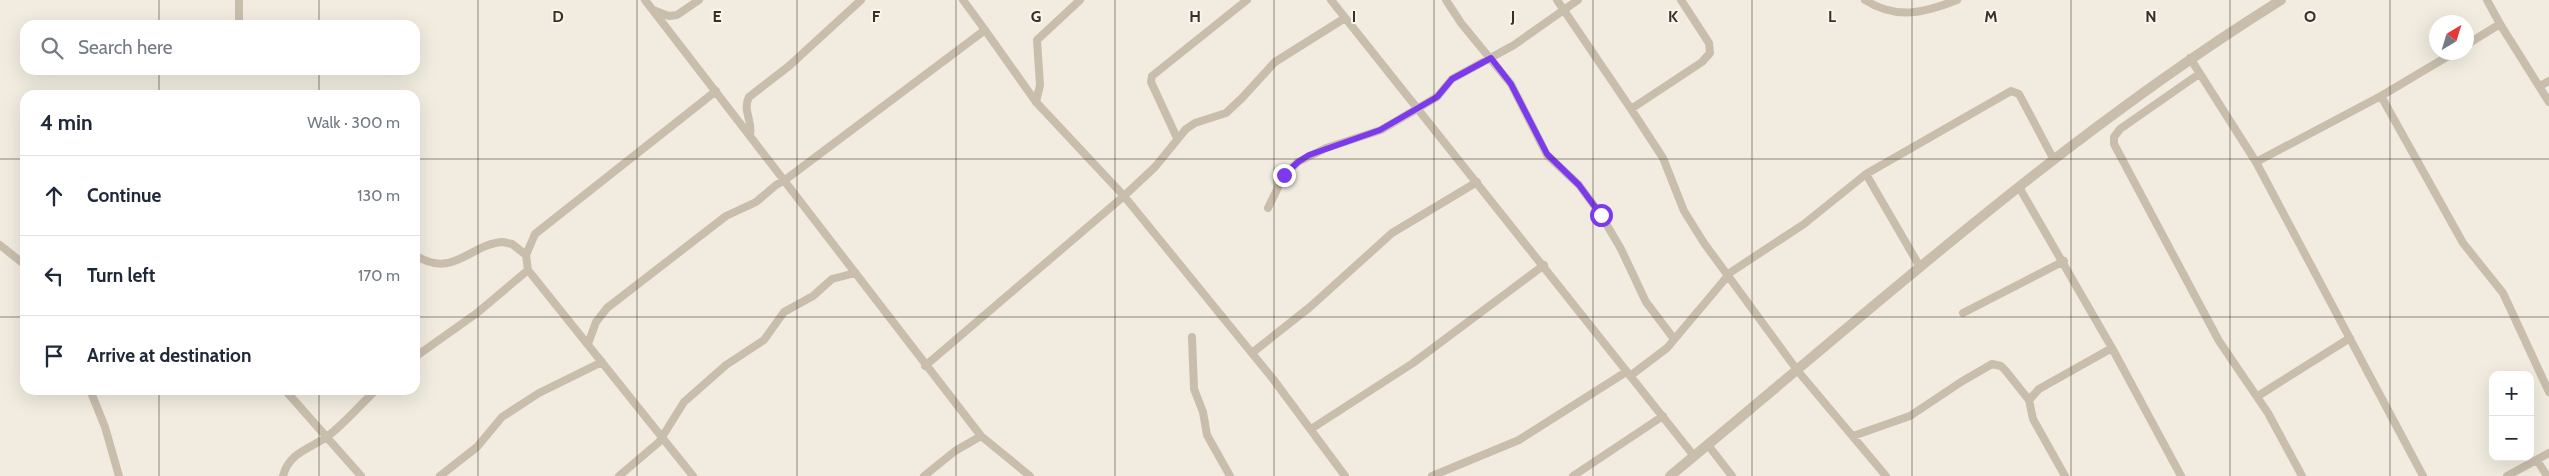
<!DOCTYPE html>
<html lang="en">
<head>
<meta charset="utf-8">
<style>
  :root { --surface:#fff; --page:#f2f2f3; --text:#1f2937; --muted:#747a83; --line:#e0e1e3 }
  body { margin:0; font-family:Cabin,sans-serif; background:var(--page); color:var(--text) }
  .controls { position:absolute; right:15px; bottom:15px; display:grid; overflow:hidden; border-radius:10px; box-shadow:0 5px 20px #0002 }
  .controls button { width:45px; height:45px; display:grid; place-items:center; padding:0; border:0; border-bottom:1px solid var(--line); background:var(--surface); color:var(--text); font:25px sans-serif }
  .compass { position:absolute; left:2429px; top:15px; width:45px; height:45px; border-radius:50%; background:var(--surface); box-shadow:0 5px 20px #0002; rotate:38deg }
  .stop { position:absolute; width:15px; height:15px; margin:-11px; border:4px solid #7c3aed; border-radius:50%; background:#fff }
  .stop.end { background:#7c3aed; border-color:#fff; box-shadow:0 1px 5px #0008 }
  .list { margin:0; padding:0; list-style:none }
  h2 { display:flex; justify-content:space-between; align-items:center; height:65px; margin:0; padding:0 20px; font-size:21px }
  h2 small { font-size:16px; font-weight:400; color:var(--muted) }
  .list li { display:grid; grid-template-columns:32px 1fr auto; gap:15px; align-items:center; box-sizing:border-box; height:80px; padding:0 20px; border-top:1px solid var(--line) }
  .list b { display:block; font-size:19px; white-space:nowrap }
  .list em { font-size:16px; font-style:normal; color:var(--muted) }
  .icon { flex:none; width:28px; height:28px; fill:none; stroke:currentColor; stroke-width:2; stroke-linecap:round; stroke-linejoin:round }
  .map { position:relative; flex:none; width:2549px; height:476px; overflow:hidden }
  .search { position:absolute; background:var(--surface); box-shadow:0 5px 20px #0002; left:20px; top:20px; width:400px; height:55px; display:flex; align-items:center; gap:12px; box-sizing:border-box; padding:0 18px; border-radius:15px; color:var(--muted); font-size:19px }
  .panel { position:absolute; background:var(--surface); box-shadow:0 5px 20px #0002; left:20px; top:90px; width:400px; height:305px; border-radius:15px }
  .map>svg:first-child { display:block }
</style>
</head>
<body>
<div class="map">
<svg width="2549" height="476" viewBox="0 0 2549 476">
  <rect width="100%" height="100%" fill="#f1ecdf"/>
  <g fill="none" stroke-linecap="round" stroke-linejoin="round">
    <path stroke="#c9beac" stroke-width="8" d="M 645,0 L 981,436 L 1030,476
      M 1331,0 L 1694,456
      M 1446,0 L 1461,23 L 1511,84 L 1547,155 L 1579,185 L 1601,215 L 1621,249 L 1646,302 L 1674,339
      M 1557,0 L 1631,109 L 1702,62 L 1710,53 L 1709,43 L 1681,0
      M 1865,0 C 1896,20 1924,13 1957,0
      M 2487,0 L 2500,24 L 2549,102
      M 653,10 L 669,16 L 677,15 L 699,0
      M 239,25 L 239,0
      M 985,30 L 1036,102 L 1124,196 L 1273,379 L 1345,476
      M 2466,45 L 2500,24
      M 2190,58 L 2256,162 L 2423,476
      M 2199,74 L 2120,129 L 2114,137 L 2114,144 L 2219,341 L 2268,413 L 2302,476
      M 2540,86 L 2549,81
      M 2381,96 L 2463,243 L 2503,293 L 2549,392
      M 1036,102 L 1040,85 L 1037,40 L 1080,0
      M 1631,109 L 1663,158 L 1684,211 L 1704,243 L 1797,370 L 1886,476
      M 750,134 C 753,121 742,110 749,97 L 789,66 L 861,0
      M 1177,138 L 1151,82 L 1152,76 L 1247,0
      M 2256,162 L 2381,96 L 2455,52
      M 1866,174 L 1920,267
      M 2019,187 L 2112,348 L 2181,476
      M 25,203 L 25,213
      M 1268,208 L 1284,175 L 1298,162 L 1326,148 L 1381,130 L 1437,97 L 1452,79 L 1514,45 L 1578,0
      M 0,245 L 25,265
      M 415,255 C 453,280 471,243 503,242 L 512,244 L 526,255
      M 1963,313 L 2064,261
      M 1192,337 L 1194,389 L 1203,412 L 1207,435 L 1230,476
      M 588,344 L 596,322 L 607,308 L 726,216 L 756,202 L 776,185 L 785,180 L 985,30 L 963,0
      M 1252,353 L 1310,307 L 1392,233 L 1477,182
      M 415,357 L 477,313 L 528,270
      M 925,366 L 1124,196 L 1155,167 L 1186,129 L 1195,123 L 1226,113 L 1242,98 L 1275,62 L 1345,18
      M 1630,376 L 1667,348 L 1731,272 L 1804,224 L 1866,174 L 2011,91 L 2019,94 L 2054,160
      M 90,390 L 105,427 L 119,476
      M 285,390 L 361,476
      M 2258,396 L 2350,338
      M 1311,429 L 1413,363 L 1544,265
      M 1853,436 L 1910,416 L 1961,382 L 1992,364 L 2001,366 L 2005,370 L 2029,400
      M 1708,445 L 1732,476
      M 2537,460 L 2547,476
      M 283,476 C 289,452 310,449 328,436 C 345,423 360,405 376,390
      M 440,476 L 477,447 L 502,417 L 539,393 L 602,362
      M 619,476 L 659,442 L 684,402 L 726,365 L 764,340 L 784,312 L 813,296 L 832,279 L 855,273
      M 693,476 L 528,270 L 526,255 L 535,234 L 716,91
      M 924,476 L 955,451 L 981,436
      M 1432,476 L 1519,440 L 1626,372
      M 1573,476 L 1663,416
      M 2065,476 L 2033,419 L 2029,400 L 2039,389 L 2112,348
      M 2507,476 L 2549,453"/>
    <path stroke="#c9beac" stroke-width="10" d="M 1670,476 C 1869,312 2061,137 2281,0"/>
  </g>
  <g fill="none" stroke-linecap="round" stroke-linejoin="round">
    <path stroke="#7c3aed" stroke-width="6" d="M 1284,175 L 1298,162 L 1309,155 L 1380,130 L 1437,97 L 1452,79 L 1491,58 L 1511,84 L 1547,154 L 1579,185 L 1601,215"/>
  </g>
  <path fill="none" stroke="#37312a" stroke-width="1" stroke-opacity="0.55" d="M 159,0 L 159,25M 319,0 L 319,25M 478,0 L 478,476M 637,0 L 637,476M 797,0 L 797,476M 956,0 L 956,476M 1115,0 L 1115,476M 1274,0 L 1274,476M 1434,0 L 1434,476M 1593,0 L 1593,476M 1752,0 L 1752,476M 1912,0 L 1912,476M 2071,0 L 2071,476M 2230,0 L 2230,476M 2390,0 L 2390,476M 159,70 L 159,95M 319,70 L 319,95M 0,159 L 25,159M 415,159 L 2549,159M 0,317 L 25,317M 415,317 L 2549,317M 159,390 L 159,476M 319,390 L 319,476"/>
  <g font-size="16" text-anchor="middle" font-weight="bold" fill="#37312a" stroke="#f9f5ec" stroke-width="4" stroke-linejoin="round" paint-order="stroke">
    <text x="558" y="22">D</text>
    <text x="717" y="22">E</text>
    <text x="876" y="22">F</text>
    <text x="1036" y="22">G</text>
    <text x="1195" y="22">H</text>
    <text x="1354" y="22">I</text>
    <text x="1513" y="22">J</text>
    <text x="1673" y="22">K</text>
    <text x="1832" y="22">L</text>
    <text x="1991" y="22">M</text>
    <text x="2151" y="22">N</text>
    <text x="2310" y="22">O</text>
  </g>
</svg>
<div class="controls">
<button>+</button>
<button>−</button>
</div>
<svg class="compass" viewBox="-18 -18 36 36"><path d="M0-13l5 13h-10z" fill="#e53935"/><path d="M0 13l5-13h-10z" fill="#747a83"/></svg>
<div class="stop" style="left:1601px;top:215px"></div>
<div class="stop end" style="left:1284px;top:175px"></div>
<div class="search"><svg class="icon" aria-label="search" viewBox="0 0 24 24"><circle cx="10" cy="10" r="6"/><path d="M15 15l6 6"/></svg>Search here</div>
<section class="panel">
<h2>4 min<small>Walk · 300 m</small></h2>
<ul class="list">
<li><svg class="icon" aria-label="ahead" viewBox="0 0 24 24"><path d="M12 20V5M6 11l6-6 6 6"/></svg><div><b>Continue</b></div><em>130 m</em></li>
<li><svg class="icon" aria-label="left" viewBox="0 0 24 24"><path d="M17 20v-9H6M10 6l-5 5 5 5"/></svg><div><b>Turn left</b></div><em>170 m</em></li>
<li><svg class="icon" aria-label="arrive" viewBox="0 0 24 24"><path d="M6 21V4h12l-3 4 3 4H6"/></svg><div><b>Arrive at destination</b></div></li>
</ul>
</section>
</div>
</body>
</html>
